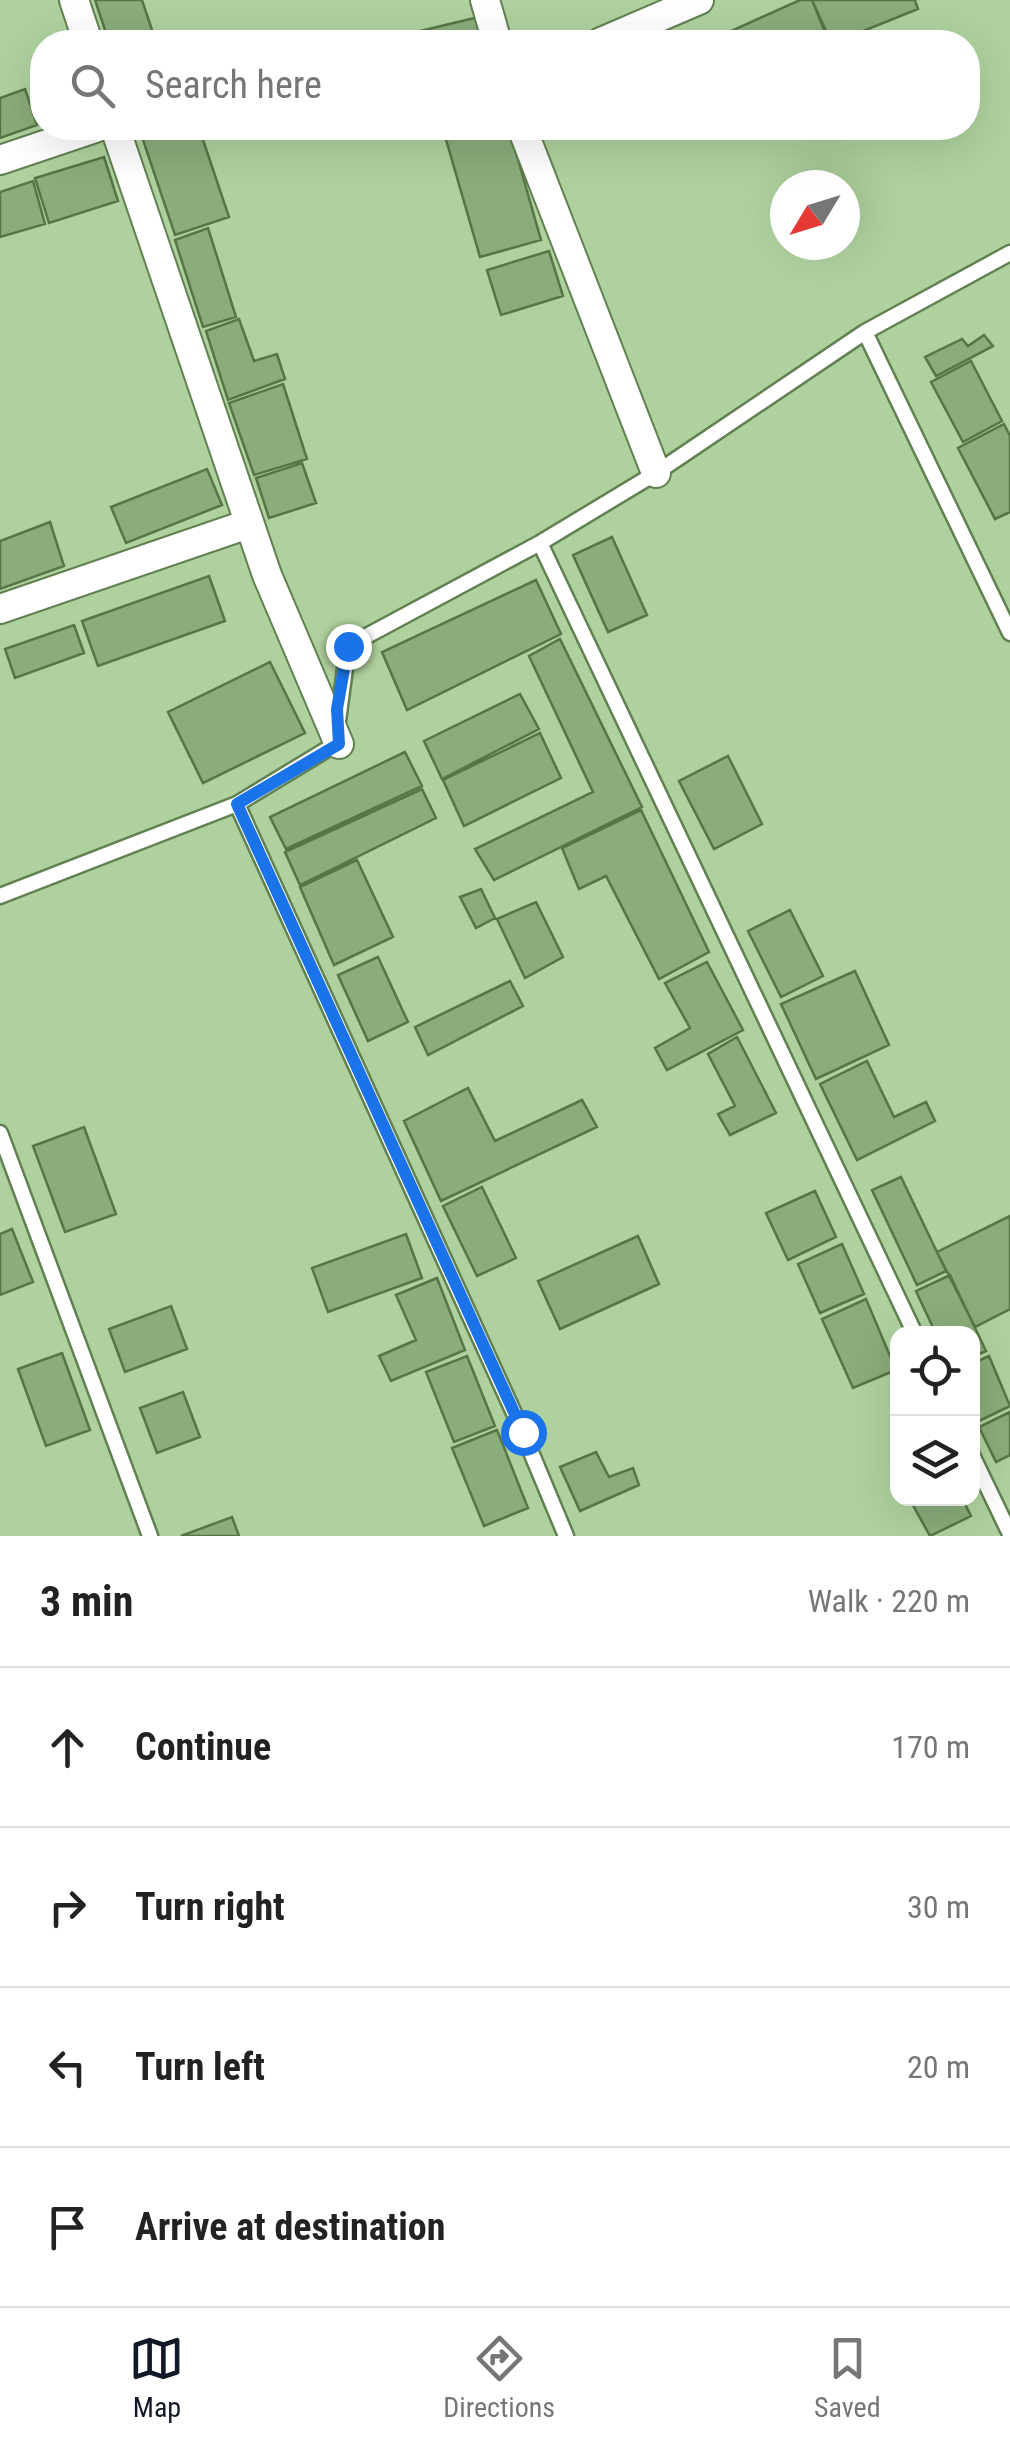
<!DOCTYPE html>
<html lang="en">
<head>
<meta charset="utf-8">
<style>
  :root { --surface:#fff; --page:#f2f2f2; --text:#222; --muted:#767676; --line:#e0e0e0; --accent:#111827 }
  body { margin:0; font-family:"Roboto Condensed",sans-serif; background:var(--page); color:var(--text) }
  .controls { position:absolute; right:30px; bottom:30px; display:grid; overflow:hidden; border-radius:20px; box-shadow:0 10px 40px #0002 }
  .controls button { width:90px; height:90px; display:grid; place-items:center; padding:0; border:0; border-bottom:2px solid var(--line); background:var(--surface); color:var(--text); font:50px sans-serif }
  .compass { position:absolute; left:770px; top:170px; width:90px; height:90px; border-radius:50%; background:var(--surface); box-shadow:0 10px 40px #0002; rotate:232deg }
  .stop { position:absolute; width:30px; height:30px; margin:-22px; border:8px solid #1a73e8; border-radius:50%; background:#fff }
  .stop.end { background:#1a73e8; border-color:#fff; box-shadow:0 2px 10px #0008 }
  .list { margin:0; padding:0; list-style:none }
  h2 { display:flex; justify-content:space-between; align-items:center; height:130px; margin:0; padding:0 40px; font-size:42px }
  h2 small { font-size:32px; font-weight:400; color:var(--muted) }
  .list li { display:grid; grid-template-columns:65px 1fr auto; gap:30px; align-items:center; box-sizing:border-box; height:160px; padding:0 40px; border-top:2px solid var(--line) }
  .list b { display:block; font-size:38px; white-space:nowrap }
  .list em { font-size:32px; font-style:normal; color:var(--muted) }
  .icon { flex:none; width:55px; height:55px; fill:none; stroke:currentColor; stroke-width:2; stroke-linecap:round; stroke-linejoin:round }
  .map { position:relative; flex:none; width:1010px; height:1536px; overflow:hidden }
  .search { position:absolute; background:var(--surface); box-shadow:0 10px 40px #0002; left:30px; right:30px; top:30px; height:110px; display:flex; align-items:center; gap:25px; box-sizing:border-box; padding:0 35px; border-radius:40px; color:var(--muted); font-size:38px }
  .sheet { height:770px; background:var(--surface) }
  nav { display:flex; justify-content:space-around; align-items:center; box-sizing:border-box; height:140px; border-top:2px solid var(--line); background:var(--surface); font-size:28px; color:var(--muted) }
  nav a { display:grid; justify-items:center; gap:5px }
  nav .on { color:var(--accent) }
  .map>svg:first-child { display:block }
</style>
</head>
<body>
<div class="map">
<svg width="1010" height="1536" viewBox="0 0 1010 1536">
  <rect width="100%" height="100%" fill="#afd19e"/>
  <path fill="#8bac7b" stroke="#577547" stroke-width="2.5" d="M 95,0 L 142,0 L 153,33 L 124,42 L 109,42 Z
    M 800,0 L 812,0 L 831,42 L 734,42 L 729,32 Z
    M 812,0 L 915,0 L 918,9 L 836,42 L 829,42 Z
    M 487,15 L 494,42 L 414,42 L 412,33 Z
    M 25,89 L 37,125 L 0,138 L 0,98 Z
    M 139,128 L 199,128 L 229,217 L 175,235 Z
    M 448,128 L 509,128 L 541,240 L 480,257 L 443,129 Z
    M 104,157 L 118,201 L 49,223 L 35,178 Z
    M 33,181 L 45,224 L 0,237 L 0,192 Z
    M 208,228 L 236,317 L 203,327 L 175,240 Z
    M 549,251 L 563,296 L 501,315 L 487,270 Z
    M 239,319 L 254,361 L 277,354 L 285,379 L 228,400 L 206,331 Z
    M 984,335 L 993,346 L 936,376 L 925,357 L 962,339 L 968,346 Z
    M 971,361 L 1002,421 L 963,442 L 931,382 Z
    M 283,384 L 307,459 L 254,475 L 229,403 Z
    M 1004,424 L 1010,436 L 1010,512 L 995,519 L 958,448 Z
    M 302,463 L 316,503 L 269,518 L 256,478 Z
    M 207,469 L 222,505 L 126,543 L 111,507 Z
    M 50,522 L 64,566 L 0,589 L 0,541 Z
    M 612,537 L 647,615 L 608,632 L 573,555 Z
    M 209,576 L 225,621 L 98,666 L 82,621 Z
    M 536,580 L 561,634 L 407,710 L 382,652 Z
    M 74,625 L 84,653 L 15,678 L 5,649 Z
    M 560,639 L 642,807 L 494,880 L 475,849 L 593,792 L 529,656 Z
    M 270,662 L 305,733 L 203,783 L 168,712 Z
    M 520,694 L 539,729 L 442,779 L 424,741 Z
    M 540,733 L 561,778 L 464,826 L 443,780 Z
    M 405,752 L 422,786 L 286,849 L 270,817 Z
    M 728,756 L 762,824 L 714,849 L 679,781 Z
    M 422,789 L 436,818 L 300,885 L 285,852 Z
    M 641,810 L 709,952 L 659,979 L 606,876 L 579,889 L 562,848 Z
    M 357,860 L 393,937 L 334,965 L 300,887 Z
    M 481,889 L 495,918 L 476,928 L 460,897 Z
    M 536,902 L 563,957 L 525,978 L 497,919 Z
    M 790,910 L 823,976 L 781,997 L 748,931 Z
    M 378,957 L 408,1022 L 368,1041 L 338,975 Z
    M 707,962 L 743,1030 L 667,1070 L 655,1048 L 690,1028 L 665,983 Z
    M 855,971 L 889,1045 L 816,1079 L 781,1004 Z
    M 510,981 L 523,1006 L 428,1055 L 415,1027 Z
    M 737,1037 L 776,1113 L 730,1135 L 718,1114 L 735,1106 L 708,1054 Z
    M 867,1061 L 894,1117 L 926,1102 L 935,1121 L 857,1160 L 820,1084 Z
    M 468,1088 L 495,1141 L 582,1100 L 597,1127 L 441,1201 L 404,1121 Z
    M 84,1127 L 116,1214 L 65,1232 L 33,1146 Z
    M 901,1177 L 946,1271 L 917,1285 L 872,1190 Z
    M 482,1187 L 516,1258 L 477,1276 L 443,1206 Z
    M 815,1191 L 836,1237 L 788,1260 L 766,1213 Z
    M 1010,1216 L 1010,1309 L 975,1327 L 937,1252 Z
    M 12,1229 L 33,1282 L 0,1295 L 0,1234 Z
    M 406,1234 L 422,1278 L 328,1312 L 312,1268 Z
    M 638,1236 L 659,1284 L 560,1329 L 538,1281 Z
    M 842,1244 L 864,1294 L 820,1313 L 798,1264 Z
    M 950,1275 L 986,1351 L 972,1357 L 972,1334 L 936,1334 L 916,1291 Z
    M 437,1278 L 465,1350 L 391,1381 L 379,1356 L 416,1340 L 396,1295 Z
    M 866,1299 L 896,1370 L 853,1388 L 822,1319 Z
    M 171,1306 L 187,1349 L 125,1372 L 109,1329 Z
    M 62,1353 L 90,1430 L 46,1446 L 18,1369 Z
    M 467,1356 L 495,1426 L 454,1442 L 426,1372 Z
    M 989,1356 L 1010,1406 L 979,1421 L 972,1408 L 972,1364 Z
    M 183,1392 L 200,1437 L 157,1453 L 140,1408 Z
    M 1010,1412 L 1010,1455 L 996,1462 L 979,1427 Z
    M 497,1430 L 528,1508 L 484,1526 L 452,1448 Z
    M 596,1452 L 609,1477 L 633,1468 L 639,1485 L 580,1511 L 560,1467 Z
    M 909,1498 L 962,1498 L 971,1516 L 930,1536 Z
    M 232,1517 L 239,1536 L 181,1536 Z"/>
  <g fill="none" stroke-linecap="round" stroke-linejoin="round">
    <g stroke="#628152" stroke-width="19">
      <path id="lane" d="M 865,332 L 1010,633
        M 338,721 L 348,646 L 540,543
        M 237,804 L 523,1433 L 566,1536
        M 0,896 L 237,804 L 339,742
        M 0,1133 L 150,1536
        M 915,1334 L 540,543 L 656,473 L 865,332 L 1010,253
        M 972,1455 L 1010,1534"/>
    </g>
    <g stroke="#628152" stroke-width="32">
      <path id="street" d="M 74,0 L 88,42
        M 485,0 L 497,42
        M 601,42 L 699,0
        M 115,128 L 267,575 L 339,744
        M 522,128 L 656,473
        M 0,160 L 95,128
        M 0,609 L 248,524"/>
    </g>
    <use href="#lane" stroke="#fff" stroke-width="14"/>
    <use href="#street" stroke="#fff" stroke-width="28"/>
  </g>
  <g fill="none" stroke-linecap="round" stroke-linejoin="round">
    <path stroke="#1a73e8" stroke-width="12" d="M 348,646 L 337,709 L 339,744 L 237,804 L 523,1432"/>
  </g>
</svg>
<div class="controls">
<button><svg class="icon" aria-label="locate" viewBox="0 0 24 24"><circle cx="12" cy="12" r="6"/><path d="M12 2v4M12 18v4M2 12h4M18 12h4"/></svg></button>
<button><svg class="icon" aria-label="layers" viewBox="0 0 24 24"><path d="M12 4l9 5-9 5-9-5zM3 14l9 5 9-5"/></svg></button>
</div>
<svg class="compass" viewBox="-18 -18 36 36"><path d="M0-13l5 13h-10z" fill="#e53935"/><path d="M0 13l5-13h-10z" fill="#767676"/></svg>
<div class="stop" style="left:523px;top:1432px"></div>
<div class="stop end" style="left:348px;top:646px"></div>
<div class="search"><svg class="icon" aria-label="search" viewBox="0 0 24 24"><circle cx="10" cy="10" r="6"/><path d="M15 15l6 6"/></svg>Search here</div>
</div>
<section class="sheet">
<h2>3 min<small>Walk · 220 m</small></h2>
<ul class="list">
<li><svg class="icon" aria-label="ahead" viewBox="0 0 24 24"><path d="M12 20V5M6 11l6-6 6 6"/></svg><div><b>Continue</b></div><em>170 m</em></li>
<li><svg class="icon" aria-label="right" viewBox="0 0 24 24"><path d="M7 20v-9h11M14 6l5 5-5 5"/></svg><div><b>Turn right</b></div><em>30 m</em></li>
<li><svg class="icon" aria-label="left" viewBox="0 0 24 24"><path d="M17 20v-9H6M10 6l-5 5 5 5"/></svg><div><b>Turn left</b></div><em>20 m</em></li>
<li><svg class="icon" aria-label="arrive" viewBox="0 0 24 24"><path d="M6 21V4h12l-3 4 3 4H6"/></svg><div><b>Arrive at destination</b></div></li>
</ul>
</section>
<nav>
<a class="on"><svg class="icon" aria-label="map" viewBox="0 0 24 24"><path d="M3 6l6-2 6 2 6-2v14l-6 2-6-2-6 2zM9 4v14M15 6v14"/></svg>Map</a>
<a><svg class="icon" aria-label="directions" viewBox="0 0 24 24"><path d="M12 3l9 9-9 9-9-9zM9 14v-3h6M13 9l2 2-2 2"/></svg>Directions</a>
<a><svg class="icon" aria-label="saved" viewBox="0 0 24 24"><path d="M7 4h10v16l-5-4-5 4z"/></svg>Saved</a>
</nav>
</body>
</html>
